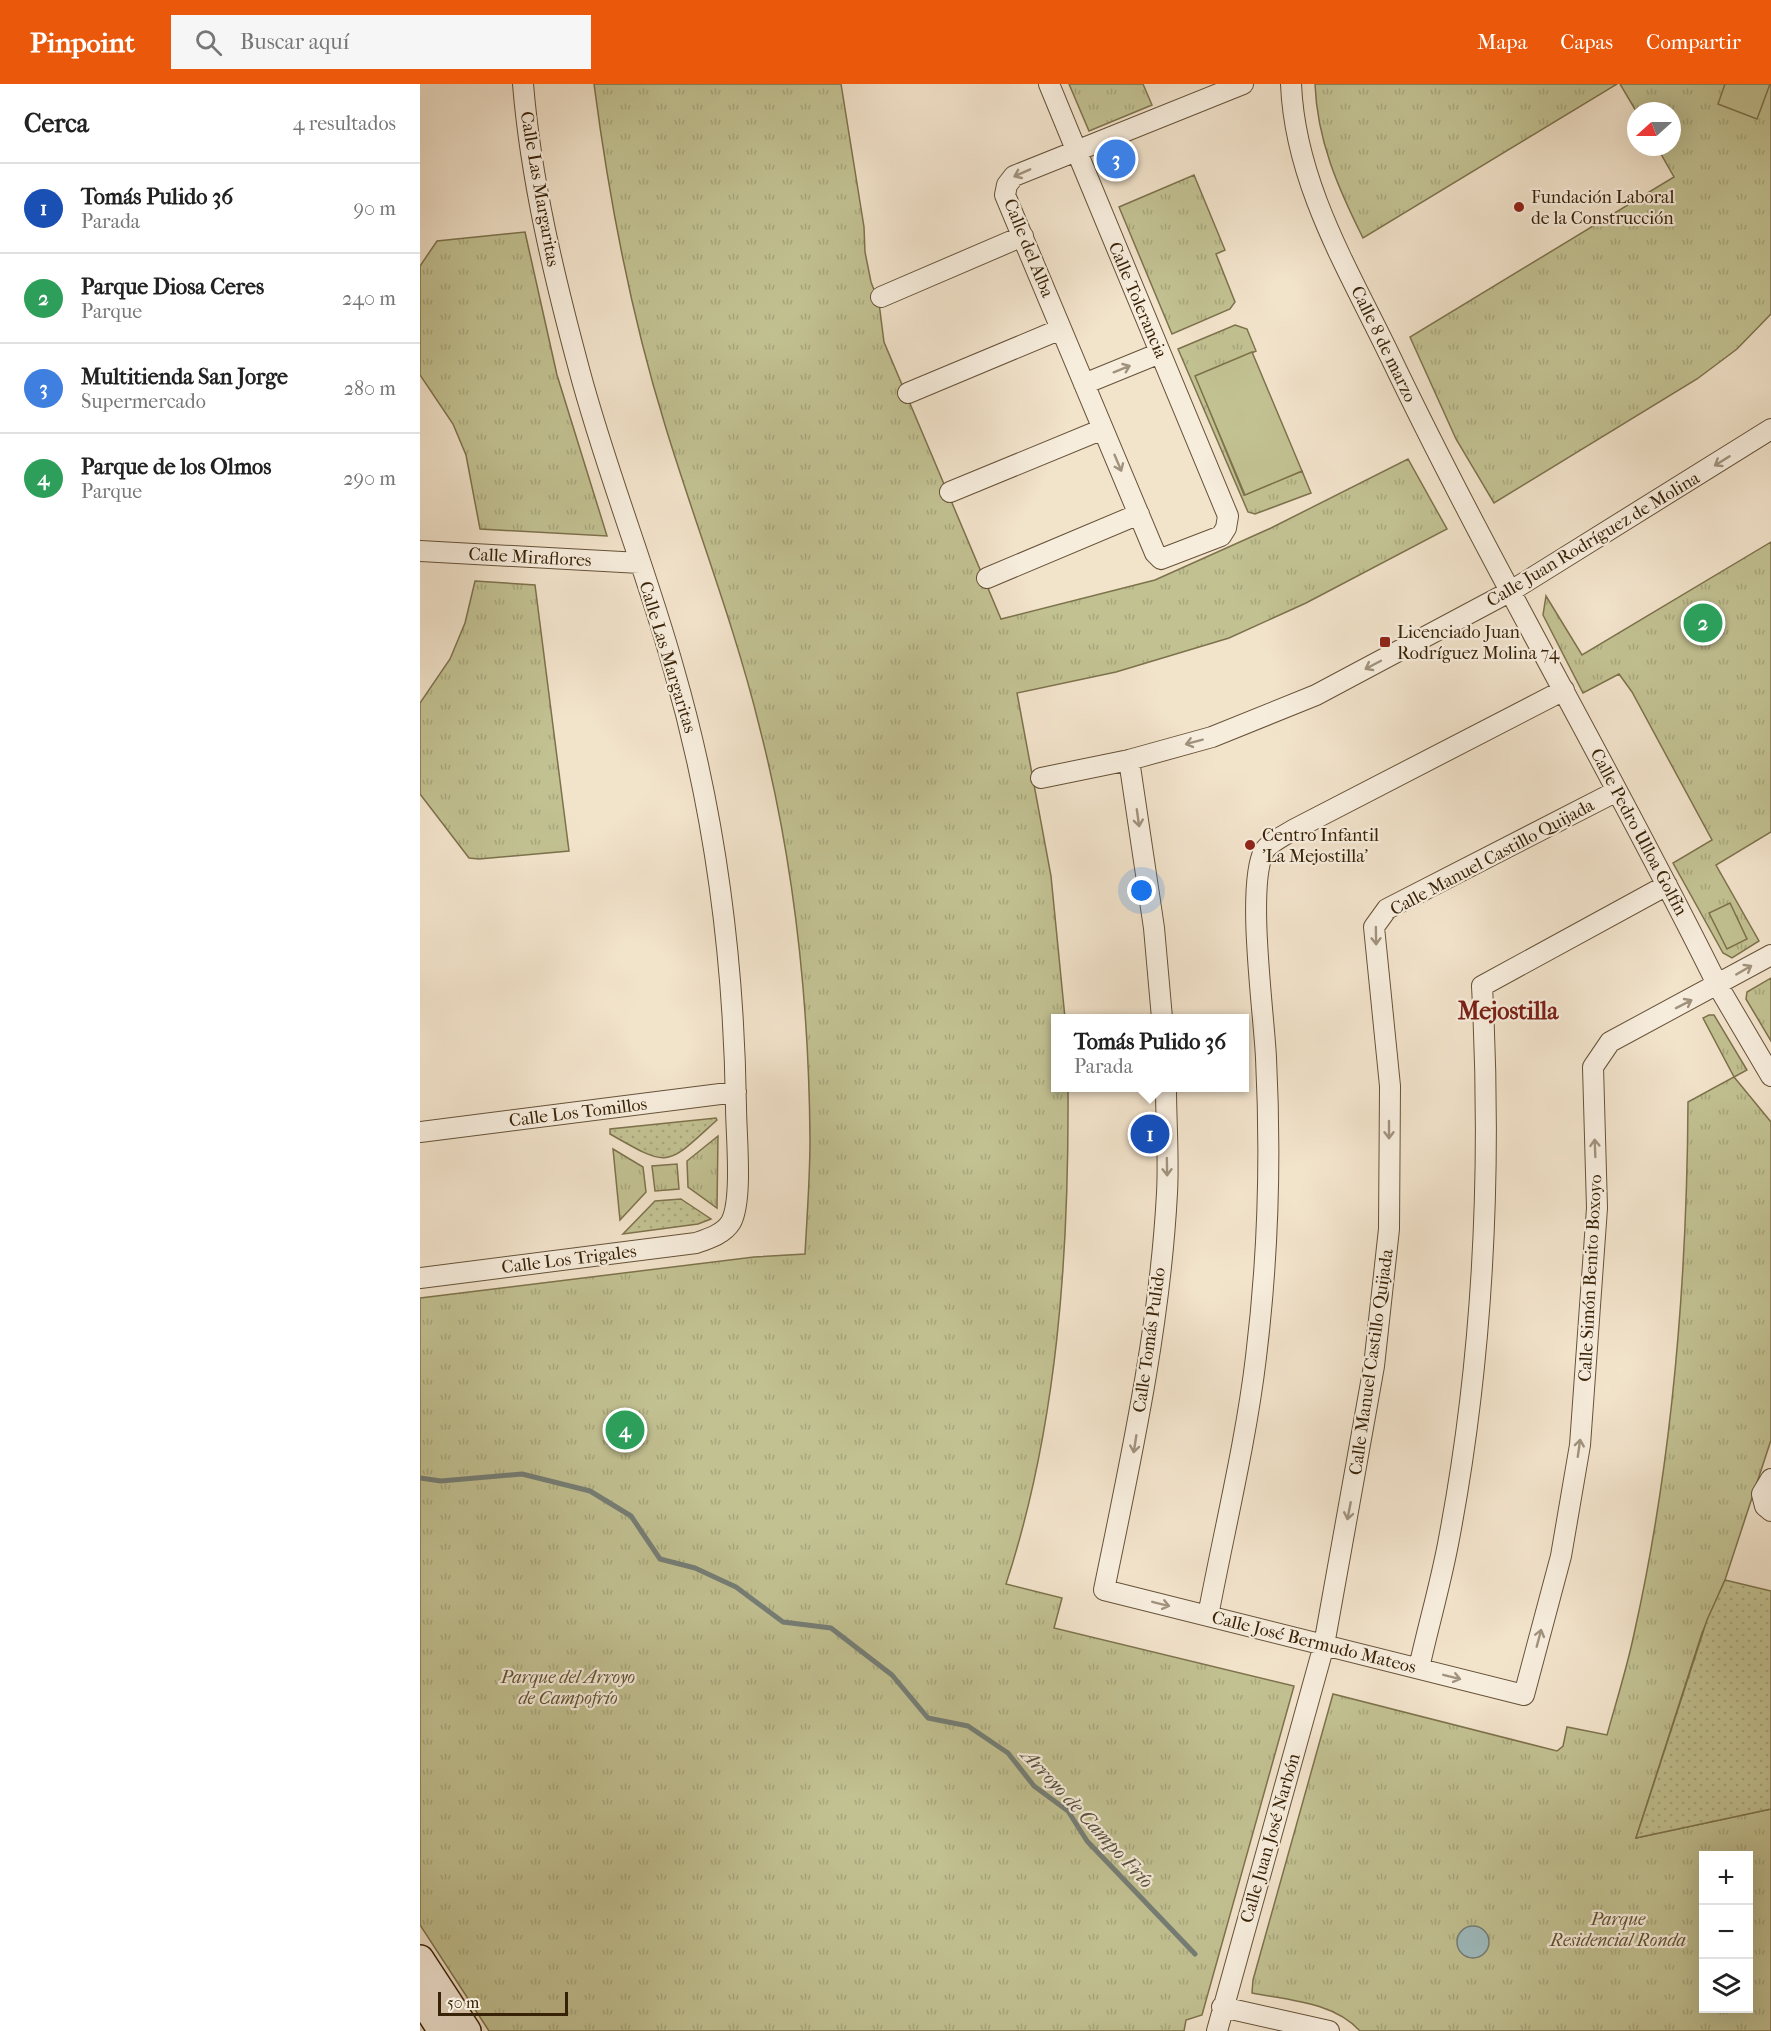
<!DOCTYPE html>
<html lang="es">
<head>
<meta charset="utf-8">
<style>
  :root { --surface:#fff; --page:#f6f6f6; --text:#222; --muted:#767676; --line:#e0e0e0; --accent:#ea580c }
  body { margin:0; font-family:"IM FELL French Canon",serif; background:var(--page); color:var(--text) }
  .controls { position:absolute; right:18px; bottom:18px; display:grid; overflow:hidden; border-radius:0px; box-shadow:0 6px 24px #0002 }
  .controls button { width:54px; height:54px; display:grid; place-items:center; padding:0; border:0; border-bottom:2px solid var(--line); background:var(--surface); color:var(--text); font:30px sans-serif }
  .compass { position:absolute; left:1207px; top:18px; width:54px; height:54px; border-radius:50%; background:var(--surface); box-shadow:0 6px 24px #0002; rotate:249deg }
  .scale { position:absolute; left:18px; bottom:15px; width:130px; box-sizing:border-box; padding-left:6px; border:3px solid #382207; border-top:0; font-size:16px; line-height:21px; white-space:nowrap; color:#382207; -webkit-text-stroke:4px #f7eddd; paint-order:stroke }
  .you { position:absolute; left:722px; top:807px; width:21px; height:21px; margin:-15px; border:4px solid #fff; border-radius:50%; background:#1a73e8; box-shadow:0 0 0 9px #1a73e833 }
  .badge { display:grid; place-items:center; width:39px; height:39px; border-radius:50%; background:var(--accent); color:#fff; font-size:20px; font-weight:700 }
  .pin { position:absolute; translate:-50% -50%; border:3px solid #fff; box-shadow:0 2px 6px #0006 }
  .popup { position:absolute; left:631px; top:930px; width:198px; height:78px; box-sizing:border-box; display:grid; place-content:center; border-radius:0px; background:var(--surface); filter:drop-shadow(0 2px 4px #0005); font-size:20px; white-space:nowrap; color:var(--muted) }
  .popup b { font-size:22px; color:var(--text) }
  .popup::after { content:''; position:absolute; left:50%; top:100%; margin-left:-12px; border:12px solid transparent; border-top-color:var(--surface) }
  .list { margin:0; padding:0; list-style:none }
  h2 { display:flex; justify-content:space-between; align-items:center; height:78px; margin:0; padding:0 24px; font-size:26px }
  h2 small { font-size:20px; font-weight:400; color:var(--muted) }
  .list li { display:grid; grid-template-columns:39px 1fr auto; gap:18px; align-items:center; box-sizing:border-box; height:90px; padding:0 24px; border-top:2px solid var(--line) }
  .list b { display:block; font-size:22px; white-space:nowrap }
  .list p { margin:0; font-size:20px; white-space:nowrap; color:var(--muted) }
  .list em { font-size:20px; font-style:normal; color:var(--muted) }
  .icon { flex:none; width:33px; height:33px; fill:none; stroke:currentColor; stroke-width:2; stroke-linecap:round; stroke-linejoin:round }
  .map { position:relative; flex:none; width:1351px; height:1947px; overflow:hidden }
  header { display:flex; align-items:center; gap:36px; box-sizing:border-box; height:84px; padding:0 30px; background:var(--accent); color:#fff }
  header strong { font-size:28px }
  nav { display:flex; gap:33px; margin-inline-start:auto; font-size:21px }
  .search { width:420px; height:54px; background:var(--page); display:flex; align-items:center; gap:15px; box-sizing:border-box; padding:0 21px; border-radius:0px; color:var(--muted); font-size:22px }
  main { display:flex }
  aside { flex:1; background:var(--surface) }
  .map>svg:first-child { display:block }
</style>
</head>
<body>
<header>
<strong>Pinpoint</strong>
<div class="search"><svg class="icon" aria-label="search" viewBox="0 0 24 24"><circle cx="10" cy="10" r="6"/><path d="M15 15l6 6"/></svg>Buscar aquí</div>
<nav><a>Mapa</a><a>Capas</a><a>Compartir</a></nav>
</header>
<main>
<aside>
<h2>Cerca<small>4 resultados</small></h2>
<ul class="list">
<li><span class="badge" style="background:#1a4fb4">1</span><div><b>Tomás Pulido 36</b><p>Parada</p></div><em>90 m</em></li>
<li><span class="badge" style="background:#2e9e5b">2</span><div><b>Parque Diosa Ceres</b><p>Parque</p></div><em>240 m</em></li>
<li><span class="badge" style="background:#3f7fe0">3</span><div><b>Multitienda San Jorge</b><p>Supermercado</p></div><em>280 m</em></li>
<li><span class="badge" style="background:#2e9e5b">4</span><div><b>Parque de los Olmos</b><p>Parque</p></div><em>290 m</em></li>
</ul>
</aside>
<div class="map">
<svg width="1351" height="1947" viewBox="0 0 1351 1947">
  <defs>
    <pattern id="grass-tufts" width="24" height="20" patternUnits="userSpaceOnUse" patternTransform="scale(1.5)"><rect width="24" height="20" fill="#c2c192"/><path d="M3 7l-1-3M5 7V3M7 7l1-3M15 17l-1-3M17 17v-4M19 17l1-3" fill="none" stroke="#a7a67c"/></pattern>
    <pattern id="garden-dots" width="8" height="8" patternUnits="userSpaceOnUse" patternTransform="scale(1.5)"><rect width="8" height="8" fill="#c2c192"/><path d="M2 2h.1M6 6h.1" fill="none" stroke="#a7a67c" stroke-width="1.8" stroke-linecap="round"/></pattern>
  </defs>
  <rect width="100%" height="100%" fill="#f2e3cb"/>
  <filter id="stains"><feTurbulence type="fractalNoise" baseFrequency=".00333" numOctaves="4"/><feColorMatrix values="0 0 0 0 .2 0 0 0 0 .09 0 0 0 0 .02 0 0 0 .5 -.17"/></filter>
  <radialGradient id="worn" r=".72"><stop offset=".6" stop-color="#630" stop-opacity="0"/><stop offset="1" stop-color="#630" stop-opacity=".3"/></radialGradient>
  <path fill="url(#grass-tufts)" stroke="#7d724c" stroke-width="1.5" fill-rule="evenodd" d="M 174,0 L 421,0 L 444,143 L 445,168 L 451,198 L 459,219 L 464,258 L 581,535 L 735,496 L 851,444 L 988,375 L 1027,445 L 886,519 L 809,554 L 696,588 L 597,609 L 631,792 L 645,934 L 636,934 L 636,1004 L 648,1004 C 649,1169 638,1341 586,1500 L 642,1514 L 634,1544 L 874,1602 L 782,1931 L 766,1936 L 764,1947 L 69,1947 L 0,1841 L 0,1214 L 334,1173 L 385,1170 C 387,1132 390,1094 390,1056 C 389,919 374,778 340,645 C 315,542 276,443 245,341 C 211,231 189,115 174,0 Z
    M 649,0 L 723,0 L 732,21 L 669,47 Z
    M 895,0 L 1197,0 L 943,154 C 918,104 897,56 895,0 Z
    M 1200,0 L 1351,0 L 1351,230 L 1317,265 L 1277,295 L 1074,419 L 1036,355 L 990,253 L 1254,93 L 1237,63 L 1252,63 L 1252,27 L 1216,27 Z
    M 774,91 L 805,166 L 796,170 L 815,218 L 810,225 L 752,250 L 699,123 Z
    M 105,148 L 137,291 L 187,452 L 60,445 L 46,371 L 33,340 L 0,291 L 0,182 L 17,157 Z
    M 815,241 L 827,245 L 836,267 L 776,293 L 824,411 L 882,387 L 891,409 L 835,430 L 828,428 L 758,265 Z
    M 1351,458 L 1351,748 L 1296,781 L 1339,857 L 1312,874 L 1303,869 L 1253,779 L 1292,756 L 1212,608 L 1199,590 L 1163,609 L 1123,531 L 1126,512 L 1162,571 Z
    M 55,497 L 115,501 L 149,767 L 59,775 L 49,774 L 0,710 L 0,619 L 30,575 L 45,539 Z
    M 1351,894 L 1351,957 L 1326,915 L 1327,908 Z
    M 1289,931 L 1294,931 L 1327,986 L 1314,993 L 1351,1038 L 1351,1356 L 1305,1496 L 1282,1549 L 1216,1754 L 1351,1725 L 1351,1947 L 940,1947 C 914,1918 868,1916 832,1909 L 833,1896 L 913,1610 L 1137,1667 L 1143,1662 L 1147,1643 L 1187,1651 C 1196,1618 1207,1584 1214,1550 C 1253,1376 1267,1197 1268,1018 L 1314,993 L 1283,934 ZM 1284,1772 L 1328,1772 L 1328,1924 L 1284,1924 Z
    M 298,1052 L 297,1124 L 268,1103 L 267,1077 Z
    M 193,1065 L 223,1083 L 226,1108 L 200,1136 Z
    M 257,1080 L 259,1105 L 235,1107 L 232,1082 Z"/>
  <path fill="url(#garden-dots)" stroke="#7d724c" stroke-width="1.5" d="M 296,1034 L 297,1036 C 246,1082 251,1085 190,1050 L 190,1045 Z
    M 261,1115 L 291,1135 L 278,1140 L 203,1150 L 235,1117 Z
    M 1305,1496 L 1351,1507 L 1351,1725 L 1216,1754 L 1287,1536 Z"/>
  <path fill="#c2c192" stroke="#7d724c" stroke-width="1.5" d="M 1305,0 L 1350,0 L 1337,35 L 1298,20 Z
    M 832,268 L 882,387 L 825,411 L 775,292 Z
    M 1310,819 L 1327,855 L 1307,865 L 1289,829 Z"/>
  <path fill="#9ebcc0" stroke="#757e76" stroke-width="1.5" d="M1037 1858a16 16 0 1 1 32 0a16 16 0 1 1-32 0Z"/>
  <g fill="none" stroke-linecap="round" stroke-linejoin="round">
    <path stroke="#757e76" stroke-width="5" d="M 0,1394 L 21,1397 L 102,1390 L 170,1407 L 211,1432 L 240,1475 L 275,1484 L 316,1503 L 363,1538 L 411,1544 L 472,1591 L 508,1634 L 548,1642 L 588,1669 L 614,1702 L 648,1727 L 667,1757 L 775,1870"/>
    <g stroke="#665238" stroke-width="22">
      <path id="street" d="M 629,0 L 657,68 L 808,432 L 806,444 L 801,452 L 741,475 L 735,469 L 585,111 L 587,101 L 594,92 L 823,0
        M 871,0 C 875,99 928,185 970,272 C 1072,485 1193,689 1298,902 L 1351,992
        M 461,213 L 603,152
        M 664,300 L 740,269
        M 488,309 L 641,245
        M 530,408 L 683,345
        M 0,467 L 220,479
        M 567,494 L 719,430
        M 709,676 L 734,844 L 742,934
        M 621,694 L 709,676 L 792,653 L 896,611 L 1091,507 L 1351,345
        M 746,1004 C 746,1038 749,1074 747,1109 C 740,1243 711,1374 684,1506 L 1104,1611 L 1141,1472 L 1160,1361 L 1177,1124 L 1173,983 L 1190,958 L 1351,871
        M 0,1048 L 316,1008
        M 0,1194 L 276,1159 C 288,1155 304,1150 311,1138 C 323,1116 316,1049 316,1023 C 314,875 295,728 254,586 C 226,485 186,387 159,285 C 134,192 111,97 103,0
        M 1351,1395 L 1342,1410 L 1345,1422 L 1351,1427
        M 788,1532 C 804,1447 826,1358 836,1273 C 848,1175 851,1073 846,974 C 844,930 826,802 844,767 C 849,759 865,751 873,746 L 1144,606
        M 999,1584 C 1008,1543 1020,1502 1028,1460 C 1063,1278 1072,1088 1062,902 L 1247,801
        M 802,1923 L 909,1947
        M 797,1947 L 904,1561 L 954,1282 L 969,1145 L 970,1002 L 954,843 L 967,825 L 1197,707"/>
    </g>
    <g stroke="#382207" stroke-width="30">
      <path id="secondary" d="M 0,1875 L 47,1947
        M 0,1913 L 22,1947"/>
    </g>
    <use href="#street" stroke="#f7eddd" stroke-width="20"/>
    <use href="#secondary" stroke="#f7eddd" stroke-width="27"/>
  </g>
  <defs><path id="oneway-shaft" d="M-6 0H5M1.5-3L5.5 0L1.5 3" fill="none" stroke-width="1.6" stroke-linecap="round" stroke-linejoin="round" transform="scale(1.5)"/></defs>
  <g stroke="#a1927d">
    <use href="#oneway-shaft" transform="translate(602 89) rotate(156)"/>
    <use href="#oneway-shaft" transform="translate(702 285) rotate(-22)"/>
    <use href="#oneway-shaft" transform="translate(1302 377) rotate(148)"/>
    <use href="#oneway-shaft" transform="translate(698 379) rotate(67)"/>
    <use href="#oneway-shaft" transform="translate(953 581) rotate(152)"/>
    <use href="#oneway-shaft" transform="translate(774 658) rotate(165)"/>
    <use href="#oneway-shaft" transform="translate(718 734) rotate(82)"/>
    <use href="#oneway-shaft" transform="translate(956 852) rotate(89)"/>
    <use href="#oneway-shaft" transform="translate(1324 886) rotate(-30)"/>
    <use href="#oneway-shaft" transform="translate(1264 920) rotate(-27)"/>
    <use href="#oneway-shaft" transform="translate(969 1046) rotate(90)"/>
    <use href="#oneway-shaft" transform="translate(1175 1064) rotate(-92)"/>
    <use href="#oneway-shaft" transform="translate(747 1083) rotate(89)"/>
    <use href="#oneway-shaft" transform="translate(715 1360) rotate(99)"/>
    <use href="#oneway-shaft" transform="translate(1159 1364) rotate(-82)"/>
    <use href="#oneway-shaft" transform="translate(929 1427) rotate(101)"/>
    <use href="#oneway-shaft" transform="translate(741 1520) rotate(14)"/>
    <use href="#oneway-shaft" transform="translate(1119 1554) rotate(-75)"/>
    <use href="#oneway-shaft" transform="translate(1032 1593) rotate(14)"/>
  </g>
  <g fill="#8f2418" stroke="#f7eddd" stroke-width="2">
    <circle cx="1099" cy="123" r="6"/>
    <rect x="959" y="552" width="12" height="12" rx="3"/>
    <circle cx="830" cy="761" r="6"/>
  </g>
  <g text-anchor="middle" stroke-width="4.5" stroke-linejoin="round" paint-order="stroke">
    <g font-size="18" fill="#382207" stroke="#f7eddd">
      <text transform="translate(120 105) rotate(80)" y="6">Calle Las Margaritas</text>
      <text transform="translate(609 164) rotate(68)" y="6">Calle del Alba</text>
      <text transform="translate(718 216) rotate(67)" y="6">Calle Tolerancia</text>
      <text transform="translate(964 260) rotate(64)" y="6">Calle 8 de marzo</text>
      <text transform="translate(1173 455) rotate(-31)" y="6">Calle Juan Rodríguez de Molina</text>
      <text transform="translate(110 473) rotate(3)" y="6">Calle Miraflores</text>
      <text transform="translate(248 573) rotate(73)" y="6">Calle Las Margaritas</text>
      <text transform="translate(1219 748) rotate(62)" y="6">Calle Pedro Ulloa Golfín</text>
      <text transform="translate(1072 773) rotate(-28)" y="6">Calle Manuel Castillo Quijada</text>
      <text transform="translate(158 1028) rotate(-7)" y="6">Calle Los Tomillos</text>
      <text transform="translate(149 1175) rotate(-7)" y="6">Calle Los Trigales</text>
      <text transform="translate(1170 1194) rotate(-87)" y="6">Calle Simón Benito Boxoyo</text>
      <text transform="translate(729 1256) rotate(-82)" y="6">Calle Tomás Pulido</text>
      <text transform="translate(951 1278) rotate(-82)" y="6">Calle Manuel Castillo Quijada</text>
      <text transform="translate(894 1558) rotate(14)" y="6">Calle José Bermudo Mateos</text>
      <text transform="translate(850 1754) rotate(-74)" y="6">Calle Juan José Narbón</text>
    </g>
    <g font-size="18" fill="#382207" stroke="#f7eddd" text-anchor="start">
      <text x="1111" y="119">Fundación Laboral<tspan x="1111" dy="21">de la Construcción</tspan></text>
      <text x="977" y="554">Licenciado Juan<tspan x="977" dy="21">Rodríguez Molina 74</tspan></text>
      <text x="842" y="757">Centro Infantil<tspan x="842" dy="21">'La Mejostilla'</tspan></text>
    </g>
    <g font-size="18" font-style="italic" fill="#615231" stroke="#f7eddd">
      <text x="148" y="1599">Parque del Arroyo<tspan x="148" dy="21">de Campofrío</tspan></text>
      <text x="1198" y="1841">Parque<tspan x="1198" dy="21">Residencial Ronda</tspan></text>
    </g>
    <g font-size="20" font-style="italic" fill="#57503e" stroke="#f7eddd">
      <text transform="translate(668 1734) rotate(47)" y="7">Arroyo de Campo Frío</text>
    </g>
    <g font-size="24" font-weight="bold" fill="#7a1f14" stroke="#f7eddd">
      <text x="1088" y="935">Mejostilla</text>
    </g>
  </g>
  <rect width="100%" height="100%" filter="url(#stains)"/>
  <rect width="100%" height="100%" fill="url(#worn)"/>
</svg>
<div class="controls">
<button>+</button>
<button>−</button>
<button><svg class="icon" aria-label="layers" viewBox="0 0 24 24"><path d="M12 4l9 5-9 5-9-5zM3 14l9 5 9-5"/></svg></button>
</div>
<svg class="compass" viewBox="-18 -18 36 36"><path d="M0-13l5 13h-10z" fill="#e53935"/><path d="M0 13l5-13h-10z" fill="#767676"/></svg>
<div class="scale">50 m</div>
<div class="you"></div>
<div class="pin badge" style="left:730px;top:1050px;background:#1a4fb4">1</div>
<div class="popup"><b>Tomás Pulido 36</b>Parada</div>
<div class="pin badge" style="left:1283px;top:539px;background:#2e9e5b">2</div>
<div class="pin badge" style="left:696px;top:75px;background:#3f7fe0">3</div>
<div class="pin badge" style="left:205px;top:1346px;background:#2e9e5b">4</div>
</div>
</main>
</body>
</html>
